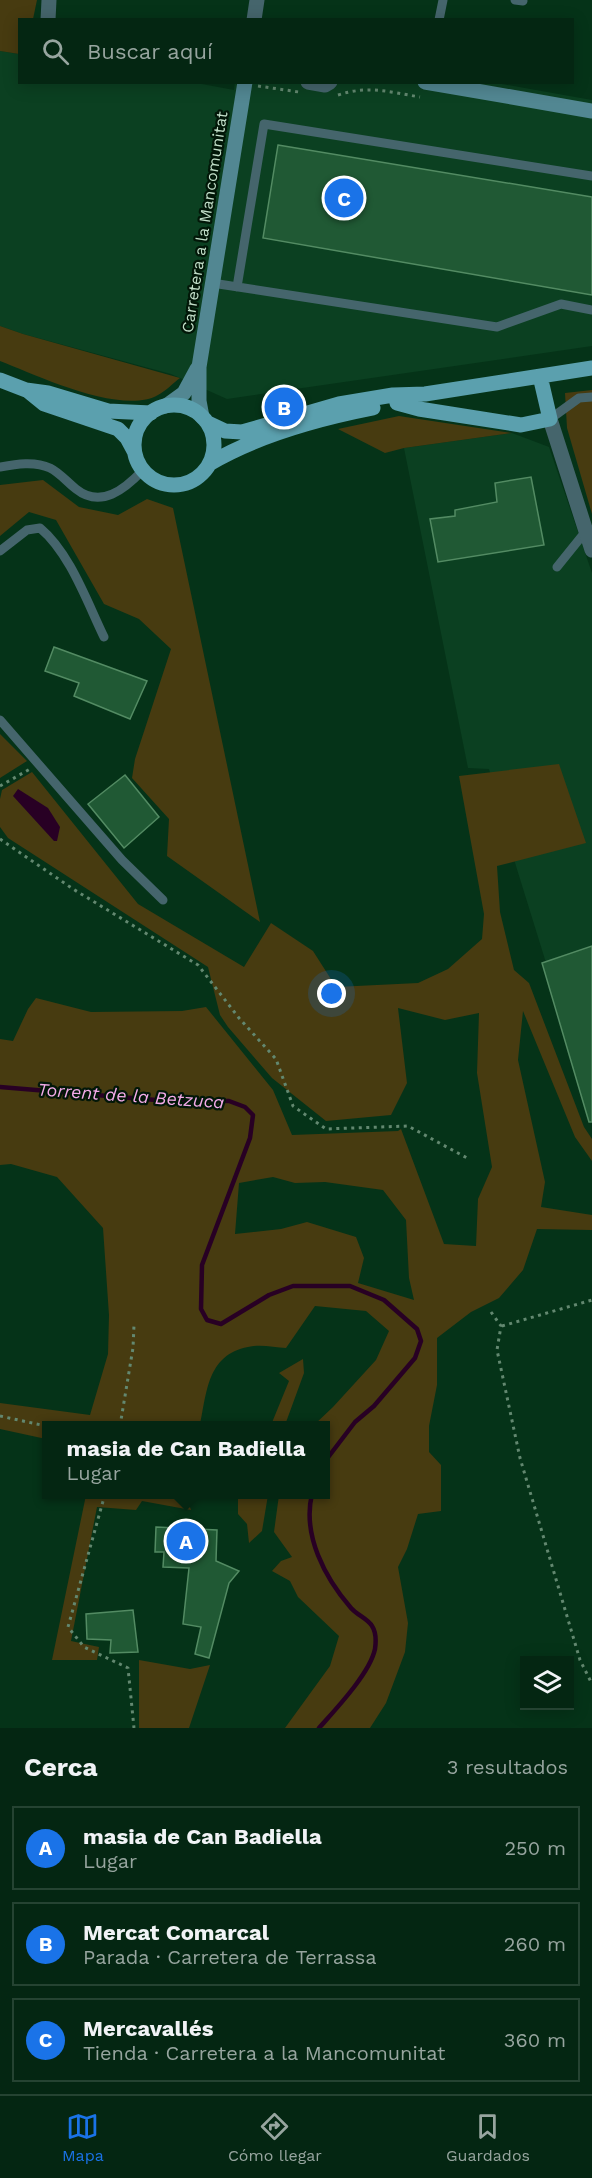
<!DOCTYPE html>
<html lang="es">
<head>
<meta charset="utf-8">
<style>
  :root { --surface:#042612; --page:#0d2e1b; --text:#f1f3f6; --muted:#97a59f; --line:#254332; --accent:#1a73e8 }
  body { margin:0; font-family:"Work Sans",sans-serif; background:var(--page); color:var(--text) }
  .controls { position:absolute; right:18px; bottom:18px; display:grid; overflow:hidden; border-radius:0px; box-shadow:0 3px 15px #0003 }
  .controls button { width:54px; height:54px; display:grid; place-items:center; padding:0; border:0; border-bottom:2px solid var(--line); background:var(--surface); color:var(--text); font:30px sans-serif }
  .you { position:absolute; left:332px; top:994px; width:21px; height:21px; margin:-15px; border:4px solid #fff; border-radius:50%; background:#1a73e8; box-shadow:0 0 0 9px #1a73e833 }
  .badge { display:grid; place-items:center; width:39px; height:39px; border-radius:50%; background:var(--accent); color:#fff; font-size:20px; font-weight:700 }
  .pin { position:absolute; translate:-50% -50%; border:3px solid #fff; box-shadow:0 2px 6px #0006 }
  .popup { position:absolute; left:42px; top:1421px; width:288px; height:78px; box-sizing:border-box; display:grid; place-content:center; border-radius:0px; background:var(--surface); filter:drop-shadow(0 2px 4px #0005); font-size:20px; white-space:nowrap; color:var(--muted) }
  .popup b { font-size:22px; color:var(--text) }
  .popup::after { content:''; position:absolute; left:50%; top:100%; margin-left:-12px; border:12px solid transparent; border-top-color:var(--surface) }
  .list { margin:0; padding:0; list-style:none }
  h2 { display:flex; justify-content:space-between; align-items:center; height:78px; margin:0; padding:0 24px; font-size:26px }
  h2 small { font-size:20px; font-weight:400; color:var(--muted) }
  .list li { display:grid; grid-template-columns:39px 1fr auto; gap:18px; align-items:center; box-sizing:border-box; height:84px; margin:0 12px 12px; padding:0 12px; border:2px solid var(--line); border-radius:0px }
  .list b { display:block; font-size:22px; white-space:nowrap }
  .list p { margin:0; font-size:20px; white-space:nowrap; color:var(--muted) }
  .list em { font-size:20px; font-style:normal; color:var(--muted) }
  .icon { flex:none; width:33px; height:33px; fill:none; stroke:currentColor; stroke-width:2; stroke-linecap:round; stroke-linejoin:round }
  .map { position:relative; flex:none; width:592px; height:1728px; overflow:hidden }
  .search { position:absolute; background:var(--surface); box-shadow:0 3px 15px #0003; left:18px; right:18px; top:18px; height:66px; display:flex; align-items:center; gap:15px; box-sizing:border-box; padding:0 21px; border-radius:0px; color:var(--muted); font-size:22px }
  .sheet { height:366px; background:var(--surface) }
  nav { display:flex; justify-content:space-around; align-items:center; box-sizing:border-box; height:84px; border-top:2px solid var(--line); background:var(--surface); font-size:16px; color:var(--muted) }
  nav a { display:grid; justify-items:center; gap:3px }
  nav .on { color:var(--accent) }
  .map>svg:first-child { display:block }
</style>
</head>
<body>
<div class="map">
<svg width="592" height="1728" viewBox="0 0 592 1728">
  <rect width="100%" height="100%" fill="#053318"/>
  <path fill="#0b4021" d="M 0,51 L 19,54 L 20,82 L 191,82 L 234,90 L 235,82 L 491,82 L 592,100 L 592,346 L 227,399 L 171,374 L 23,334 L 0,326 Z
    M 512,433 L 549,447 L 592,573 L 592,1111 L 516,866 L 489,769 L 468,768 L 404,448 Z"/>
  <path fill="#473b10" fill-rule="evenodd" d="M 0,0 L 37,0 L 33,19 L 20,20 L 19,54 L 0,51 Z
    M 0,326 L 23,334 L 180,378 C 173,383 166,391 158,395 C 122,416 36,375 0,361 Z
    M 592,390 L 592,514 L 567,428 L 565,393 Z
    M 399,416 L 512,433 L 404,448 L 385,453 L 338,429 Z
    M 43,480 L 79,507 L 118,515 L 147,499 L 173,508 L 260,922 L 167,856 L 169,819 L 132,778 L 135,759 L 171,649 L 139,619 L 104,604 L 56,520 L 29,512 L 0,536 L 0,485 Z
    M 0,734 L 27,761 L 0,778 Z
    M 559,764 L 586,843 L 497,866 L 500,912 L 514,970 L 529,983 L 584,1127 L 592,1139 L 592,1161 L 575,1137 L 523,1011 L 518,1060 L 545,1182 L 541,1207 L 592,1215 L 592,1230 L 537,1229 L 523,1270 L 499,1298 L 471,1312 L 437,1338 L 437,1385 L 429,1426 L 429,1452 L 441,1465 L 441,1511 L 418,1514 L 407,1549 L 398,1567 L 408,1623 L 405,1652 L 386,1703 L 370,1728 L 285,1728 L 330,1666 L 339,1636 L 298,1597 L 290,1581 L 272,1571 L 281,1561 L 292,1557 L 274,1532 L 279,1495 L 326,1494 L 326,1426 L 314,1425 L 333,1407 L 376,1360 L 389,1331 L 366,1311 L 315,1306 L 286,1348 C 274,1347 259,1344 248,1347 C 207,1355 207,1392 200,1425 L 46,1426 L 46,1439 L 0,1429 L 0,1403 L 90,1415 L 108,1354 L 109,1315 L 103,1228 L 57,1177 L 11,1164 L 0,1165 L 0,1039 L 13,1041 L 28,1009 L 36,998 L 91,1012 L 182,1011 L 206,1007 L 273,1090 L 292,1135 L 398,1131 L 401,1129 L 444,1244 L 476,1246 L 478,1199 L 492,1167 L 477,1073 L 479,1013 L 445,1020 L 398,1008 L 407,1083 L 391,1115 L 326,1121 L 272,1078 L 228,1027 L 220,1015 L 208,967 L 8,838 L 0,827 L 0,799 L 2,790 L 32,772 L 138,904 L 244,967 L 271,923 L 313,951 L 336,987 L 418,983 L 448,969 L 482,939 L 484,914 L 459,776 ZM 273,1177 L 295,1183 L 325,1182 L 383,1190 L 406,1220 L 409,1278 L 414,1300 L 358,1283 L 364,1258 L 356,1237 L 307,1222 L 281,1229 L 235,1234 L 239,1183 Z
    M 303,1359 L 304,1373 L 285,1425 L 271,1425 L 289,1381 L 279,1373 Z
    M 86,1495 L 186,1495 L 191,1510 L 142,1501 L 136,1510 L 97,1507 L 71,1641 L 99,1647 L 97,1660 L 52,1660 Z
    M 238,1495 L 268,1495 L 262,1531 L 249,1543 L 247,1524 L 238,1514 Z
    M 139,1660 L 190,1669 L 210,1665 L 189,1728 L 139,1728 Z"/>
  <path fill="#280024" d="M 18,789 L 48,808 L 60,827 L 57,841 L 54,841 L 13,796 Z"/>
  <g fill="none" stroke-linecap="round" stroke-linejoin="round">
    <path stroke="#280024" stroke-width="4.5" d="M 0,1087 L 156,1100 L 229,1101 L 245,1107 L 253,1115 L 250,1138 L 202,1265 L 201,1309 L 207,1320 L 221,1324 L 269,1295 L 293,1286 L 350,1286 L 384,1300 L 417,1329 L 421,1341 L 415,1358 L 374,1406 L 355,1422 L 326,1460
      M 312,1494 C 302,1535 325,1578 351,1608 C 357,1615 368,1619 372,1626 C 376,1632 376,1642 375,1649 C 370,1673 336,1709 319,1728"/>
  </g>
  <path fill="#205934" stroke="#538b63" stroke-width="1.5" d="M 278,145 L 592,197 L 592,295 L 263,238 Z
    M 531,477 L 544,545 L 438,562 L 430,519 L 455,516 L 455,510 L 497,502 L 495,483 Z
    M 54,647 L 147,681 L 130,719 L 74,696 L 79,683 L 45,671 Z
    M 125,775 L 159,817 L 124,848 L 88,804 Z
    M 592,946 L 592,1122 L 589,1122 L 542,963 Z
    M 156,1527 L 217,1530 L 216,1561 L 239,1571 L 229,1583 L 209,1658 L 195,1654 L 201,1627 L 183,1624 L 189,1568 L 163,1567 L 164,1552 L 155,1552 Z
    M 133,1610 L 138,1652 L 110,1653 L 111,1640 L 87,1639 L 86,1614 Z"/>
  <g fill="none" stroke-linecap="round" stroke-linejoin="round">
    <path stroke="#638870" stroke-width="3" stroke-dasharray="3 4.5" stroke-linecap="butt" d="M 258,86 L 299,92
      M 338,95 C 369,85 389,92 420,97
      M 0,786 L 30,769
      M 0,839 L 73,889 L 198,965 L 239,1018 L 276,1059 L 293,1106 L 326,1129 L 408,1126 L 469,1159
      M 491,1312 L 501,1326 L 497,1350 L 520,1458 L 580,1660 L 592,1684
      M 502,1326 L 592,1300
      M 0,1416 L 46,1426
      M 120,1426 L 133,1348 L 134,1325
      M 105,1494 L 68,1627 L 84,1647 L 128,1668 L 134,1728"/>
    <path stroke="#45656c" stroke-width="9" d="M 515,0 L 523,1
      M 439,20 L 443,0
      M 212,283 L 497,327 L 561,304 L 592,310
      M 237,287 L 264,124 L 592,176
      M 550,419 L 579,398 L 592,397
      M 0,467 C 16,464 35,461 50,468 C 60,473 67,482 76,489 C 101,509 125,489 143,470
      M 0,551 L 27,530 L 40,528 C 70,553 87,602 104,637
      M 557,567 L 586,531
      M 0,720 L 122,860 L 163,900"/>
    <path stroke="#45656c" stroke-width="15" d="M 48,20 L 49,0
      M 254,20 L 257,0
      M 308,82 L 325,85 L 330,82
      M 550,419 L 592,550"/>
    <path stroke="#528792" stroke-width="15" d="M 425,82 L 592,111
      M 166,406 L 184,393 L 197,369
      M 202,417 L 199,401 L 199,367 L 245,82"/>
    <path stroke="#5ba0ae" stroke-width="15" d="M 0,380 L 26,390 L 48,393 L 108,411 L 151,413
      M 28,391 L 44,404 L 118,429 L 127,438 L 134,451
      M 397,403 L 419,409 L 521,425 L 550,419 L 540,376
      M134 445a40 40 0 1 1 80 0a40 40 0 1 1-80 0Z
      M 208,423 L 225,431 L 242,432 L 339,404 L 393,395 L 425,394 L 592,368
      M 209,464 C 258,435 317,419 373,408"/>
  </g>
  <g text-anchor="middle" stroke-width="4.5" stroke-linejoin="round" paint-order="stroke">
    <g font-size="16" fill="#c1dec8" stroke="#021708">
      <text transform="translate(204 222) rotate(-81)" y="6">Carretera a la Mancomunitat</text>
    </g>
    <g font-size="18" font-style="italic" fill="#f4abe9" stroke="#021708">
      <text transform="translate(131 1096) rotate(4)" y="6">Torrent de la Betzuca</text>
    </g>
  </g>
</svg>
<div class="controls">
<button><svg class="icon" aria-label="layers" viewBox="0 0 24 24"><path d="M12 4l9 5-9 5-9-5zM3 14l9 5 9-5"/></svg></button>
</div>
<div class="you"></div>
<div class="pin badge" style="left:186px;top:1541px">A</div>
<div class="popup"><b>masia de Can Badiella</b>Lugar</div>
<div class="pin badge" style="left:284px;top:407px">B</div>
<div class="pin badge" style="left:344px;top:198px">C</div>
<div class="search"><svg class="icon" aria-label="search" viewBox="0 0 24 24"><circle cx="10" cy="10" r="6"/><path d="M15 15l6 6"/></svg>Buscar aquí</div>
</div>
<section class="sheet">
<h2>Cerca<small>3 resultados</small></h2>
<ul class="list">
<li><span class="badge">A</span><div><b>masia de Can Badiella</b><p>Lugar</p></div><em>250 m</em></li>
<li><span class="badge">B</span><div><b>Mercat Comarcal</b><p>Parada · Carretera de Terrassa</p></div><em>260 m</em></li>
<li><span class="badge">C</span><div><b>Mercavallés</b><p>Tienda · Carretera a la Mancomunitat</p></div><em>360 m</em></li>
</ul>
</section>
<nav>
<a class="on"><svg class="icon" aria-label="map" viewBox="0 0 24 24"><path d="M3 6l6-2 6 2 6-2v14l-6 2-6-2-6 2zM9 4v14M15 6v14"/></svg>Mapa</a>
<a><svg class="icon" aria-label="directions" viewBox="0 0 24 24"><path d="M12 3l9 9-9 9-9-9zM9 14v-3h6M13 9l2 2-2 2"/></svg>Cómo llegar</a>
<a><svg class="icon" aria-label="saved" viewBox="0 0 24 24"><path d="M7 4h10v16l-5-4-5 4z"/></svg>Guardados</a>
</nav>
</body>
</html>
